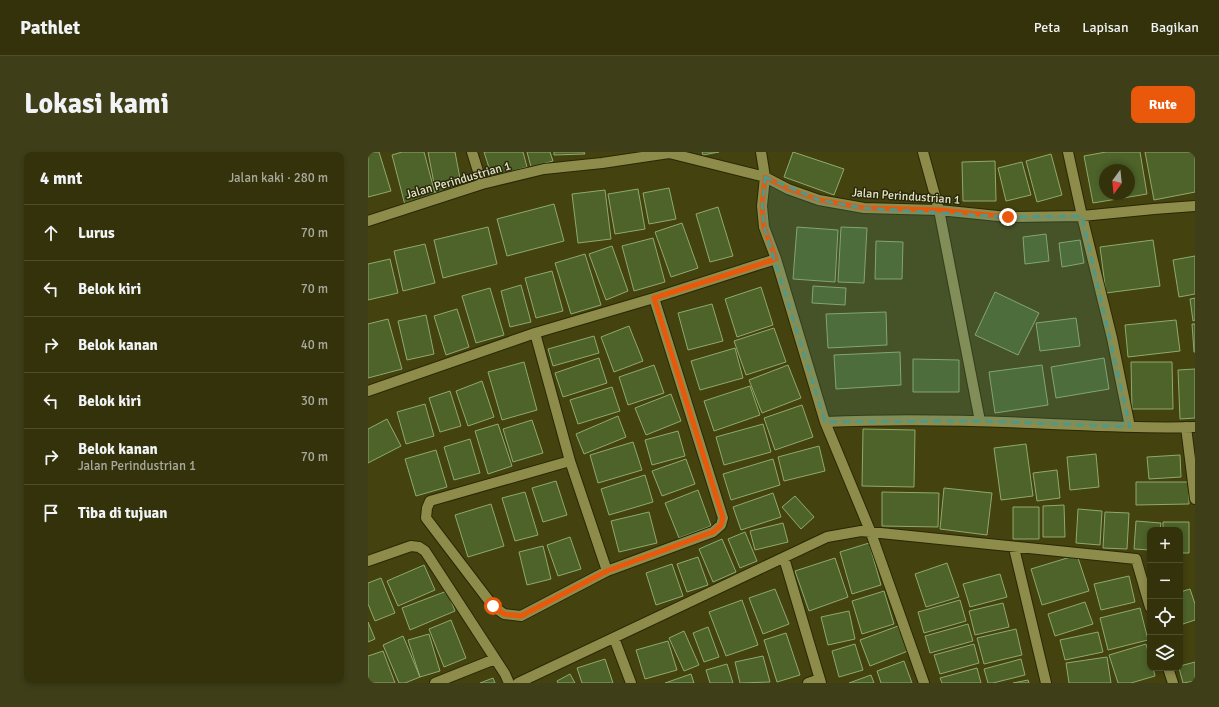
<!DOCTYPE html>
<html lang="id">
<head>
<meta charset="utf-8">
<style>
  :root { --surface:#33320b; --page:#3e3e19; --text:#f1f3f6; --muted:#a9aa9d; --line:#4e4d2c; --accent:#ea580c }
  body { margin:0; font-family:Signika,sans-serif; background:var(--page); color:var(--text) }
  .controls { position:absolute; right:12px; bottom:12px; display:grid; overflow:hidden; border-radius:8px; box-shadow:0 2px 6px #0003 }
  .controls button { width:36px; height:36px; display:grid; place-items:center; padding:0; border:0; border-bottom:1px solid var(--line); background:var(--surface); color:var(--text); font:20px sans-serif }
  .compass { position:absolute; left:731px; top:12px; width:36px; height:36px; border-radius:50%; background:var(--surface); box-shadow:0 2px 6px #0003; rotate:195deg }
  .stop { position:absolute; width:12px; height:12px; margin:-9px; border:3px solid #ea580c; border-radius:50%; background:#fff }
  .stop.end { background:#ea580c; border-color:#fff; box-shadow:0 1px 4px #0008 }
  .list { margin:0; padding:0; list-style:none }
  h2 { display:flex; justify-content:space-between; align-items:center; height:52px; margin:0; padding:0 16px; font-size:17px }
  h2 small { font-size:13px; font-weight:400; color:var(--muted) }
  .list li { display:grid; grid-template-columns:26px 1fr auto; gap:12px; align-items:center; box-sizing:border-box; height:56px; padding:0 16px; border-top:1px solid var(--line) }
  .list b { display:block; font-size:15px; white-space:nowrap }
  .list p { margin:0; font-size:13px; white-space:nowrap; color:var(--muted) }
  .list em { font-size:13px; font-style:normal; color:var(--muted) }
  .icon { flex:none; width:22px; height:22px; fill:none; stroke:currentColor; stroke-width:2; stroke-linecap:round; stroke-linejoin:round }
  .map { position:relative; flex:none; width:827px; height:531px; overflow:hidden; border-radius:8px }
  header { display:flex; align-items:center; gap:24px; box-sizing:border-box; height:56px; padding:0 20px; background:var(--surface); border-bottom:1px solid var(--line) }
  header strong { font-size:19px }
  nav { display:flex; gap:22px; margin-inline-start:auto; font-size:14px }
  .intro { display:flex; align-items:center; justify-content:space-between; box-sizing:border-box; height:96px; padding:0 24px }
  h1 { margin:0; font-size:28px }
  .button { padding:10px 18px; border-radius:8px; background:var(--accent); color:#fff; font-size:14px; font-weight:700 }
  main { display:flex; gap:24px; padding:0 24px }
  aside { flex:1; background:var(--surface); border-radius:8px; box-shadow:0 2px 6px #0003 }
  .map>svg:first-child { display:block }
</style>
</head>
<body>
<header>
<strong>Pathlet</strong>
<nav><a>Peta</a><a>Lapisan</a><a>Bagikan</a></nav>
</header>
<div class="intro"><h1>Lokasi kami</h1><a class="button">Rute</a></div>
<main>
<aside>
<h2>4 mnt<small>Jalan kaki · 280 m</small></h2>
<ul class="list">
<li><svg class="icon" aria-label="ahead" viewBox="0 0 24 24"><path d="M12 20V5M6 11l6-6 6 6"/></svg><div><b>Lurus</b></div><em>70 m</em></li>
<li><svg class="icon" aria-label="left" viewBox="0 0 24 24"><path d="M17 20v-9H6M10 6l-5 5 5 5"/></svg><div><b>Belok kiri</b></div><em>70 m</em></li>
<li><svg class="icon" aria-label="right" viewBox="0 0 24 24"><path d="M7 20v-9h11M14 6l5 5-5 5"/></svg><div><b>Belok kanan</b></div><em>40 m</em></li>
<li><svg class="icon" aria-label="left" viewBox="0 0 24 24"><path d="M17 20v-9H6M10 6l-5 5 5 5"/></svg><div><b>Belok kiri</b></div><em>30 m</em></li>
<li><svg class="icon" aria-label="right" viewBox="0 0 24 24"><path d="M7 20v-9h11M14 6l5 5-5 5"/></svg><div><b>Belok kanan</b><p>Jalan Perindustrian 1</p></div><em>70 m</em></li>
<li><svg class="icon" aria-label="arrive" viewBox="0 0 24 24"><path d="M6 21V4h12l-3 4 3 4H6"/></svg><div><b>Tiba di tujuan</b></div></li>
</ul>
</aside>
<div class="map">
<svg width="827" height="531" viewBox="0 0 827 531">
  <rect width="100%" height="100%" fill="#44420f"/>
  <path fill="#4d632a" stroke="#90a96d" fill-rule="evenodd" d="M 0,0 L 11,0 L 23,39 L 0,45 Z
    M 34,0 L 56,0 L 68,45 L 37,53 L 24,3 Z
    M 60,0 L 87,0 L 94,37 L 68,42 Z
    M 116,0 L 155,0 L 159,15 L 124,25 Z
    M 159,0 L 182,0 L 185,9 L 163,15 Z
    M 186,0 L 216,0 L 217,2 L 186,3 Z
    M 334,0 L 351,0 L 335,3 Z
    M 425,0 L 476,17 L 466,43 L 416,25 Z
    M 738,0 L 772,0 L 779,42 L 725,51 L 716,4 ZM 737,18 L 761,18 L 761,42 L 737,42 Z
    M 777,0 L 827,0 L 827,40 L 786,48 Z
    M 683,2 L 694,43 L 669,50 L 658,9 Z
    M 627,9 L 628,49 L 595,49 L 594,10 Z
    M 654,10 L 663,43 L 638,49 L 630,16 Z
    M 301,36 L 308,67 L 281,72 L 275,41 Z
    M 270,37 L 277,77 L 247,82 L 240,42 Z
    M 237,38 L 243,87 L 210,91 L 204,42 Z
    M 186,52 L 196,89 L 139,104 L 129,67 Z
    M 350,55 L 365,104 L 342,110 L 328,62 Z
    M 314,71 L 330,116 L 303,125 L 287,80 Z
    M 120,75 L 129,112 L 75,126 L 66,88 Z
    M 429,75 L 470,78 L 467,130 L 425,127 Z
    M 473,75 L 499,76 L 496,131 L 470,130 Z
    M 678,82 L 681,109 L 657,112 L 655,85 Z
    M 285,86 L 297,130 L 266,139 L 254,94 Z
    M 712,88 L 716,111 L 694,115 L 691,91 Z
    M 785,88 L 792,134 L 738,141 L 732,95 Z
    M 508,89 L 535,90 L 534,127 L 507,127 Z
    M 57,92 L 67,131 L 35,139 L 26,99 Z
    M 244,94 L 260,139 L 238,148 L 221,102 Z
    M 217,102 L 233,153 L 203,162 L 187,111 Z
    M 827,104 L 827,142 L 811,145 L 805,108 Z
    M 22,107 L 30,141 L 0,148 L 0,112 Z
    M 184,119 L 195,159 L 168,166 L 157,126 Z
    M 153,133 L 163,170 L 142,175 L 133,139 Z
    M 445,134 L 478,136 L 477,153 L 444,151 Z
    M 393,135 L 405,173 L 369,185 L 357,147 Z
    M 122,136 L 136,183 L 108,191 L 94,144 Z
    M 627,140 L 671,161 L 650,203 L 607,183 Z
    M 827,146 L 827,168 L 825,169 L 822,147 Z
    M 344,152 L 355,189 L 320,198 L 310,161 Z
    M 89,157 L 101,195 L 78,203 L 66,164 Z
    M 518,160 L 519,193 L 460,196 L 458,162 Z
    M 58,163 L 66,202 L 39,208 L 30,169 Z
    M 708,166 L 712,194 L 672,199 L 668,171 Z
    M 20,167 L 34,217 L 0,226 L 0,172 Z
    M 808,168 L 812,199 L 760,205 L 757,173 Z
    M 824,172 L 827,172 L 827,200 L 826,200 Z
    M 261,174 L 275,209 L 246,220 L 233,185 Z
    M 406,176 L 418,210 L 378,223 L 366,189 Z
    M 226,184 L 231,201 L 185,214 L 180,197 Z
    M 367,196 L 375,226 L 332,238 L 323,209 Z
    M 532,200 L 533,233 L 468,237 L 466,203 Z
    M 231,206 L 239,231 L 195,245 L 187,221 Z
    M 736,206 L 741,237 L 688,246 L 683,215 Z
    M 545,207 L 591,208 L 591,240 L 545,240 Z
    M 156,210 L 169,258 L 134,268 L 120,220 Z
    M 763,210 L 804,210 L 805,257 L 764,257 Z
    M 286,213 L 296,241 L 260,253 L 251,225 Z
    M 420,213 L 433,246 L 394,261 L 381,228 Z
    M 674,213 L 680,253 L 627,261 L 621,220 Z
    M 827,217 L 827,266 L 812,267 L 810,218 Z
    M 114,229 L 126,265 L 100,274 L 88,239 Z
    M 382,234 L 392,263 L 346,279 L 336,249 Z
    M 244,235 L 252,259 L 210,272 L 202,248 Z
    M 82,239 L 93,274 L 72,280 L 61,246 Z
    M 303,242 L 313,269 L 278,283 L 267,256 Z
    M 57,252 L 66,284 L 38,292 L 29,260 Z
    M 434,253 L 445,285 L 407,298 L 396,266 Z
    M 250,264 L 258,285 L 216,302 L 208,282 Z
    M 19,267 L 33,294 L 0,311 L 0,277 Z
    M 164,268 L 175,301 L 145,310 L 135,277 Z
    M 130,272 L 144,314 L 120,322 L 107,279 Z
    M 395,272 L 403,300 L 356,313 L 348,285 Z
    M 495,277 L 547,278 L 546,335 L 494,334 Z
    M 310,279 L 317,304 L 284,313 L 277,288 Z
    M 102,287 L 112,321 L 86,328 L 76,295 Z
    M 265,290 L 274,318 L 230,331 L 222,303 Z
    M 658,292 L 665,344 L 633,348 L 626,296 Z
    M 451,294 L 457,319 L 416,329 L 410,305 Z
    M 68,298 L 79,335 L 48,344 L 37,307 Z
    M 728,302 L 731,335 L 702,338 L 699,305 Z
    M 812,303 L 813,325 L 781,327 L 779,305 Z
    M 318,307 L 327,332 L 294,344 L 284,319 Z
    M 405,307 L 412,333 L 363,348 L 355,322 Z
    M 689,318 L 692,346 L 669,349 L 665,321 Z
    M 277,323 L 285,350 L 241,363 L 233,337 Z
    M 188,329 L 199,363 L 175,370 L 164,336 Z
    M 768,330 L 821,330 L 821,352 L 768,353 Z
    M 576,336 L 624,341 L 619,383 L 572,377 Z
    M 330,338 L 343,374 L 311,386 L 297,351 Z
    M 157,340 L 170,383 L 147,389 L 134,346 Z
    M 514,340 L 571,341 L 570,375 L 514,374 Z
    M 405,341 L 413,365 L 373,378 L 365,355 Z
    M 427,344 L 446,365 L 433,377 L 414,355 Z
    M 123,352 L 136,394 L 100,405 L 87,363 Z
    M 696,353 L 697,385 L 675,385 L 675,354 Z
    M 645,355 L 671,355 L 671,387 L 645,387 Z
    M 710,357 L 734,359 L 732,393 L 708,391 Z
    M 281,360 L 289,391 L 251,400 L 243,369 Z
    M 737,360 L 761,361 L 759,397 L 735,396 Z
    M 768,369 L 793,371 L 792,378 L 782,378 L 782,398 L 766,397 Z
    M 795,370 L 821,370 L 821,401 L 812,401 L 812,378 L 795,378 Z
    M 415,371 L 420,390 L 387,398 L 382,379 Z
    M 377,380 L 389,409 L 372,416 L 360,387 Z
    M 202,385 L 213,417 L 190,424 L 179,393 Z
    M 354,387 L 368,420 L 345,430 L 331,397 Z
    M 501,391 L 513,433 L 484,442 L 472,400 Z
    M 175,394 L 183,427 L 159,433 L 151,400 Z
    M 709,403 L 721,439 L 674,453 L 663,417 Z
    M 330,405 L 340,433 L 319,440 L 309,412 Z
    M 467,406 L 480,445 L 441,459 L 427,419 Z
    M 579,411 L 591,445 L 558,455 L 547,422 Z
    M 304,412 L 315,444 L 288,453 L 278,421 Z
    M 56,413 L 67,438 L 30,454 L 19,429 Z
    M 632,422 L 639,445 L 602,455 L 595,432 Z
    M 761,424 L 767,450 L 733,458 L 726,432 Z
    M 13,426 L 27,461 L 7,469 L 0,452 L 0,431 Z
    M 407,437 L 421,472 L 395,482 L 381,446 Z
    M 822,437 L 827,452 L 827,468 L 812,473 L 812,440 Z
    M 79,439 L 87,459 L 42,478 L 34,456 Z
    M 516,439 L 526,472 L 494,482 L 484,449 Z
    M 374,448 L 390,493 L 358,504 L 341,460 Z
    M 592,448 L 598,469 L 556,481 L 550,460 Z
    M 717,450 L 725,472 L 687,484 L 680,462 Z
    M 635,451 L 641,475 L 607,483 L 601,459 Z
    M 772,456 L 780,488 L 740,498 L 732,466 Z
    M 481,459 L 487,487 L 460,493 L 453,465 Z
    M 83,468 L 98,506 L 76,515 L 61,477 Z
    M 0,470 L 7,487 L 0,490 Z
    M 600,472 L 605,489 L 562,501 L 557,484 Z
    M 530,474 L 540,499 L 502,514 L 492,488 Z
    M 340,475 L 351,505 L 336,510 L 325,481 Z
    M 648,477 L 654,503 L 616,512 L 609,486 Z
    M 316,479 L 331,513 L 316,519 L 301,486 Z
    M 730,480 L 735,500 L 697,508 L 692,488 Z
    M 418,481 L 432,523 L 409,530 L 396,488 Z
    M 61,482 L 72,519 L 52,525 L 40,488 Z
    M 35,484 L 52,525 L 37,531 L 31,531 L 15,493 Z
    M 300,489 L 309,518 L 277,527 L 268,498 Z
    M 487,492 L 495,518 L 471,525 L 464,499 Z
    M 606,492 L 611,511 L 572,522 L 566,503 Z
    M 778,492 L 782,507 L 782,516 L 785,516 L 787,524 L 763,531 L 750,531 L 741,503 Z
    M 15,499 L 27,531 L 0,531 L 0,504 Z
    M 395,504 L 402,530 L 372,531 L 367,510 Z
    M 739,505 L 743,531 L 701,531 L 698,511 Z
    M 237,507 L 245,531 L 214,531 L 209,516 Z
    M 653,507 L 657,523 L 625,531 L 620,531 L 616,517 Z
    M 536,509 L 544,531 L 513,531 L 509,519 Z
    M 827,510 L 827,529 L 815,531 L 811,516 L 812,514 Z
    M 359,512 L 365,531 L 342,531 L 338,518 Z
    M 609,516 L 613,531 L 574,531 L 572,526 Z
    M 202,522 L 207,531 L 190,531 L 189,529 Z
    M 323,522 L 326,531 L 297,531 Z
    M 503,523 L 506,531 L 481,531 Z
    M 125,526 L 127,531 L 112,531 Z
    M 660,528 L 661,531 L 645,531 Z"/>
  <g fill="none" stroke-linecap="round" stroke-linejoin="round">
    <g stroke="#2a2805" stroke-width="12">
      <path id="minor" d="M 104,0 L 114,32
        M 393,0 L 397,25 L 394,54 L 396,75 L 408,107 L 457,270 L 503,381 L 556,531
        M 555,0 L 571,58 L 612,269
        M 700,0 L 714,64 L 744,186 L 762,275
        M 0,69 L 114,32 L 176,17 L 234,11 L 301,1 L 397,25 L 420,37 L 451,48 L 496,56 L 571,58 L 640,65 L 714,64 L 786,57 L 827,54
        M 167,181 L 202,309 L 239,419
        M 0,239 L 167,181 L 286,146 L 408,107
        M 457,270 C 525,267 592,268 660,271 C 716,273 771,277 827,275
        M 818,275 L 827,347
        M 202,309 L 62,349 L 59,356 L 58,366 L 125,454 L 136,462 L 153,464 L 239,419 L 345,380 L 353,373 L 355,366 L 286,146
        M 646,396 L 678,531
        M 416,406 L 453,531
        M 0,409 L 43,394 L 51,395 L 57,399 L 137,522 L 141,531
        M 246,486 L 263,531
        M 800,516 L 805,531
        M 67,531 L 127,507
        M 150,531 L 459,385 L 493,379 L 768,407 L 782,455
        M 440,531 L 452,527"/>
    </g>
    <use href="#minor" stroke="#8e8c4b" stroke-width="10"/>
  </g>
  <g fill="none" stroke-linecap="round" stroke-linejoin="round">
    <path stroke="#ea580c" stroke-width="5" d="M 125,454 L 136,462 L 153,464 L 239,419 L 345,380 L 353,373 L 355,366 L 286,146 L 408,107 L 396,75 L 394,54 L 397,25 L 420,37 L 451,48 L 496,56 L 571,58 L 640,65"/>
  </g>
  <path fill="#509888" fill-opacity="0.2" stroke="#509888" stroke-width="3" stroke-dasharray="8 5" stroke-linejoin="round" d="M 397,25 L 451,48 L 496,56 L 640,65 L 714,64 L 762,275 L 612,269 L 457,270 L 396,75 L 394,54 Z"/>
  <g text-anchor="middle" stroke-width="3" stroke-linejoin="round" paint-order="stroke">
    <g font-size="12" fill="#e6e6c5" stroke="#29280d">
      <text transform="translate(90 28) rotate(-16)" y="4">Jalan Perindustrian 1</text>
      <text transform="translate(538 44) rotate(4)" y="4">Jalan Perindustrian 1</text>
    </g>
  </g>
</svg>
<div class="controls">
<button>+</button>
<button>−</button>
<button><svg class="icon" aria-label="locate" viewBox="0 0 24 24"><circle cx="12" cy="12" r="6"/><path d="M12 2v4M12 18v4M2 12h4M18 12h4"/></svg></button>
<button><svg class="icon" aria-label="layers" viewBox="0 0 24 24"><path d="M12 4l9 5-9 5-9-5zM3 14l9 5 9-5"/></svg></button>
</div>
<svg class="compass" viewBox="-18 -18 36 36"><path d="M0-13l5 13h-10z" fill="#e53935"/><path d="M0 13l5-13h-10z" fill="#a9aa9d"/></svg>
<div class="stop" style="left:125px;top:454px"></div>
<div class="stop end" style="left:640px;top:65px"></div>
</div>
</main>
</body>
</html>
